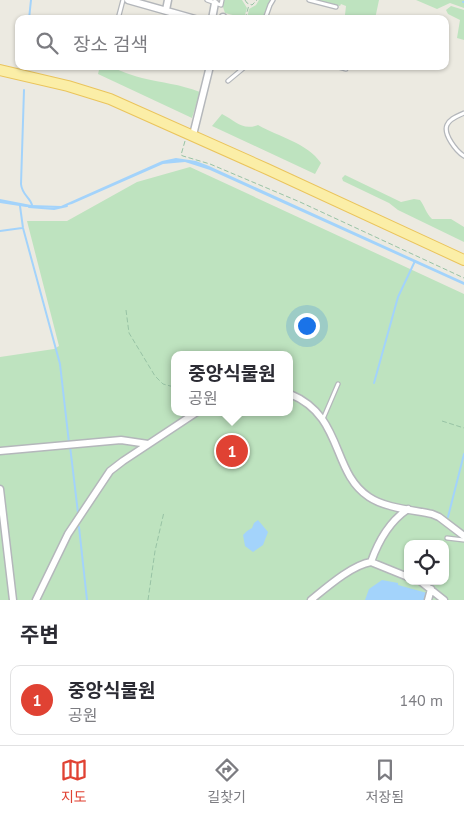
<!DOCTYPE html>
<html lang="ko">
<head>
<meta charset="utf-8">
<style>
  :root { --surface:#fff; --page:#f2f2f3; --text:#2b2b33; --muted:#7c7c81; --line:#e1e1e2; --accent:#e04233 }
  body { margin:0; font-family:"PT Sans","Noto Sans KR",sans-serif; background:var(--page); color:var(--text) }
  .controls { position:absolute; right:15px; bottom:15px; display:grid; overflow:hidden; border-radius:10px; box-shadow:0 1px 4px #0004 }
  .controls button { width:45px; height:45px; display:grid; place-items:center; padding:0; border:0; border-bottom:1px solid var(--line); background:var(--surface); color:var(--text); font:25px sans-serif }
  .you { position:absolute; left:306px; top:325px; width:18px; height:18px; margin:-12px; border:4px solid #fff; border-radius:50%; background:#1a73e8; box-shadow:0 0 0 8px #1a73e833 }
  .badge { display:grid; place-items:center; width:32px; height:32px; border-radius:50%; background:var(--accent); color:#fff; font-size:16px; font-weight:700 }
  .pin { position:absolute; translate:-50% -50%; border:2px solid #fff; box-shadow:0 1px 5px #0006 }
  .popup { position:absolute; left:171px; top:351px; width:122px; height:65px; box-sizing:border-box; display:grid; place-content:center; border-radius:10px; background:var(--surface); filter:drop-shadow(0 1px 4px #0005); font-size:16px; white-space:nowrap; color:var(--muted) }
  .popup b { font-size:19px; color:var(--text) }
  .popup::after { content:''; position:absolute; left:50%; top:100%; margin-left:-10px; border:10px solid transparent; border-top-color:var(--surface) }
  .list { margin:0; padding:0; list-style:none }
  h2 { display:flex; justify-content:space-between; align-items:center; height:65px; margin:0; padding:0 20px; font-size:21px }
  h2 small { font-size:16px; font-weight:400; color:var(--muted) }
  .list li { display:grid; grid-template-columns:32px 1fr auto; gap:15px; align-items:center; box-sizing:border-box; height:70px; margin:0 10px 10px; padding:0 10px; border:1px solid var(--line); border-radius:10px }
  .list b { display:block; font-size:19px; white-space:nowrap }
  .list p { margin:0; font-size:16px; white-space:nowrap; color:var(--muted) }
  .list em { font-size:16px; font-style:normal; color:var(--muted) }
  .icon { flex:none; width:28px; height:28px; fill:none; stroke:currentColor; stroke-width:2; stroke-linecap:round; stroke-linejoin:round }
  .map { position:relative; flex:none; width:464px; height:600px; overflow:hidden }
  .search { position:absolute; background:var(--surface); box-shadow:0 1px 4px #0004; left:15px; right:15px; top:15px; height:55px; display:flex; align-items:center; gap:12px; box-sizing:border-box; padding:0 18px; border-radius:10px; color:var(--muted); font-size:19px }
  .sheet { height:145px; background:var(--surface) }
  nav { display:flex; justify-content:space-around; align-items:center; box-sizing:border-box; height:70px; border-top:1px solid var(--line); background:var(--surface); font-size:14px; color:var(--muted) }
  nav a { display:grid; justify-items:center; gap:2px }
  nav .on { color:var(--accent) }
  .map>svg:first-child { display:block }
</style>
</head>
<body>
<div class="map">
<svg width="464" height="600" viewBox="0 0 464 600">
  <rect width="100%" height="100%" fill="#eceae1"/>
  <path fill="#bee3bf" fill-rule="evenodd" d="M 223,0 L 242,0 L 247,8 L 244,18 L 225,13 L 223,7 Z
    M 259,0 L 271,0 L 264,16 L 261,19 L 247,19 L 249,9 L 256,5 Z
    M 316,0 L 379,0 L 375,19 L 351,19 L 345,15 L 346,6 L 341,4 L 340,6 Z
    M 416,0 L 464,0 L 464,8 L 450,3 L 437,9 Z
    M 451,6 L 464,10 L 464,40 L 457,38 L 460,20 L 448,14 L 446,10 Z
    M 100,66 C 115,66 127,75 142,78 C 163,83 179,84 200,92 L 192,118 L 98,74 Z
    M 222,114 C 236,121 242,131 258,125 C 279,137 307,143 321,163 L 315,174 L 212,126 Z
    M 190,167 L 464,294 L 464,600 L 0,600 L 0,357 L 54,349 L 59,346 L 27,221 L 67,221 L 137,182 ZM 174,355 L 290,355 L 290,412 L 174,412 ZM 408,544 L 445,544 L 445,581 L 408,581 Z
    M 345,175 L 401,202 L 414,199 L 420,200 C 425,207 426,213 432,219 L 451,219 L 464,227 L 464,242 L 398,210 L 389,203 L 343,181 L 342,178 Z"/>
  <path fill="#a3d3fb" d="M 176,158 L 196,161 L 209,166 L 464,282 L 464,285 L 210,170 L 185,162 L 163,164 L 72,204 L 58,208 L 26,207 L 0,203 L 0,199 L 31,205 L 61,206 L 162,161 Z
    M 258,520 L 268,532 L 263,545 L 253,552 L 245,546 L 243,535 L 247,531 L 252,528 L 254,523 Z
    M 382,580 L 398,583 L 398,585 L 427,593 L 425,600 L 365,600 L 369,589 Z"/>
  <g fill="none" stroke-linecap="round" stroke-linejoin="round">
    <path stroke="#a3d3fb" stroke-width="2" d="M 463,2 L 464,2
      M 29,19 L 31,0
      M 24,90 L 21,184 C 22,195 30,197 32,205
      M 20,206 L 23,228 L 60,364 L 69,443
      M 29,207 L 54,209 L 67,206
      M 0,231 L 22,228
      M 374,383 L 398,297 L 415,261
      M 70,446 L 78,513
      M 448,517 L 464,454
      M 79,527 L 87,600"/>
    <g stroke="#b4b7bb" stroke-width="5.5">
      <path id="lane" d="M 207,0 L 221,5 L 222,0
        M 309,0 L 336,7
        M 118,19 L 123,0
        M 265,19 L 270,5 L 273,0
        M 335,66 L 346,69
        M 228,81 L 246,66
        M 464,113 C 458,116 450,118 447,125 C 443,134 456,151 464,156
        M 323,419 L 338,384
        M 447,538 L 464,540"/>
    </g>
    <g stroke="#b4b7bb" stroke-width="9">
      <path id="street" d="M 128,0 L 195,19
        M 166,10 L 168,0
        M 212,19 L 215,3
        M 223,19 L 223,17
        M 193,135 L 210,66
        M 290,394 C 344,416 331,472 369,497 C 385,508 413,510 432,514 L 439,517 L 464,536
        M 0,451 L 121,440 L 148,444
        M 0,489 L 13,600
        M 371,562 L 408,577
        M 420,581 L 444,600
        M 36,600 L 68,534 L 110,471 L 123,461 L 197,412
        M 311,600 C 327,587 352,565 371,562 C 378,542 390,521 408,509
        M 428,600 L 431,589"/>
    </g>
    <g stroke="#eac45c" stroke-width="12">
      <path id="primary" d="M 0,70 L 68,86 L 110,99 L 267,169 L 464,260"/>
    </g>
    <path stroke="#98c3a5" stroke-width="1" stroke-dasharray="5 2.5" stroke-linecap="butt" d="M 245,0 L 247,3 L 252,5 L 257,0
      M 245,19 L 249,5
      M 185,141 L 181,155 L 183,156 L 210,164 L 300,202 L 464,278
      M 126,310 L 129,333 L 155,376 L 163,384 L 174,387
      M 442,421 L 464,428
      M 148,600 L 155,551 L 164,512"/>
    <use href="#lane" stroke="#fff" stroke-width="3"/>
    <use href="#street" stroke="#fff" stroke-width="6"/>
    <use href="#primary" stroke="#fbeea7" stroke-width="10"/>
  </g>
</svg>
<div class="controls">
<button><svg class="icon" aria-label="locate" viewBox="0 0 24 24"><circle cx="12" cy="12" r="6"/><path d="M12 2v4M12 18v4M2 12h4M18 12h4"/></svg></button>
</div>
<div class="you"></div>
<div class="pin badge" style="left:232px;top:451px">1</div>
<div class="popup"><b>중앙식물원</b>공원</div>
<div class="search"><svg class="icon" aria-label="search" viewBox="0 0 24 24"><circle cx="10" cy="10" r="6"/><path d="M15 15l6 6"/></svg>장소 검색</div>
</div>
<section class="sheet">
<h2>주변<small></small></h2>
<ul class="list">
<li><span class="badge">1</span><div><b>중앙식물원</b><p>공원</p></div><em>140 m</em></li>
</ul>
</section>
<nav>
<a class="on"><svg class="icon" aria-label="map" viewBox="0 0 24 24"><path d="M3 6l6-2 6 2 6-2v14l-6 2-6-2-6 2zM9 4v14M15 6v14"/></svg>지도</a>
<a><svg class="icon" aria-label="directions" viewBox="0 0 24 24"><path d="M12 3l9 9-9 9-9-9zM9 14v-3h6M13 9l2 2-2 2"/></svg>길찾기</a>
<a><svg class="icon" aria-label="saved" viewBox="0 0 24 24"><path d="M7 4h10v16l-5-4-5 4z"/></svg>저장됨</a>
</nav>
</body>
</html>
